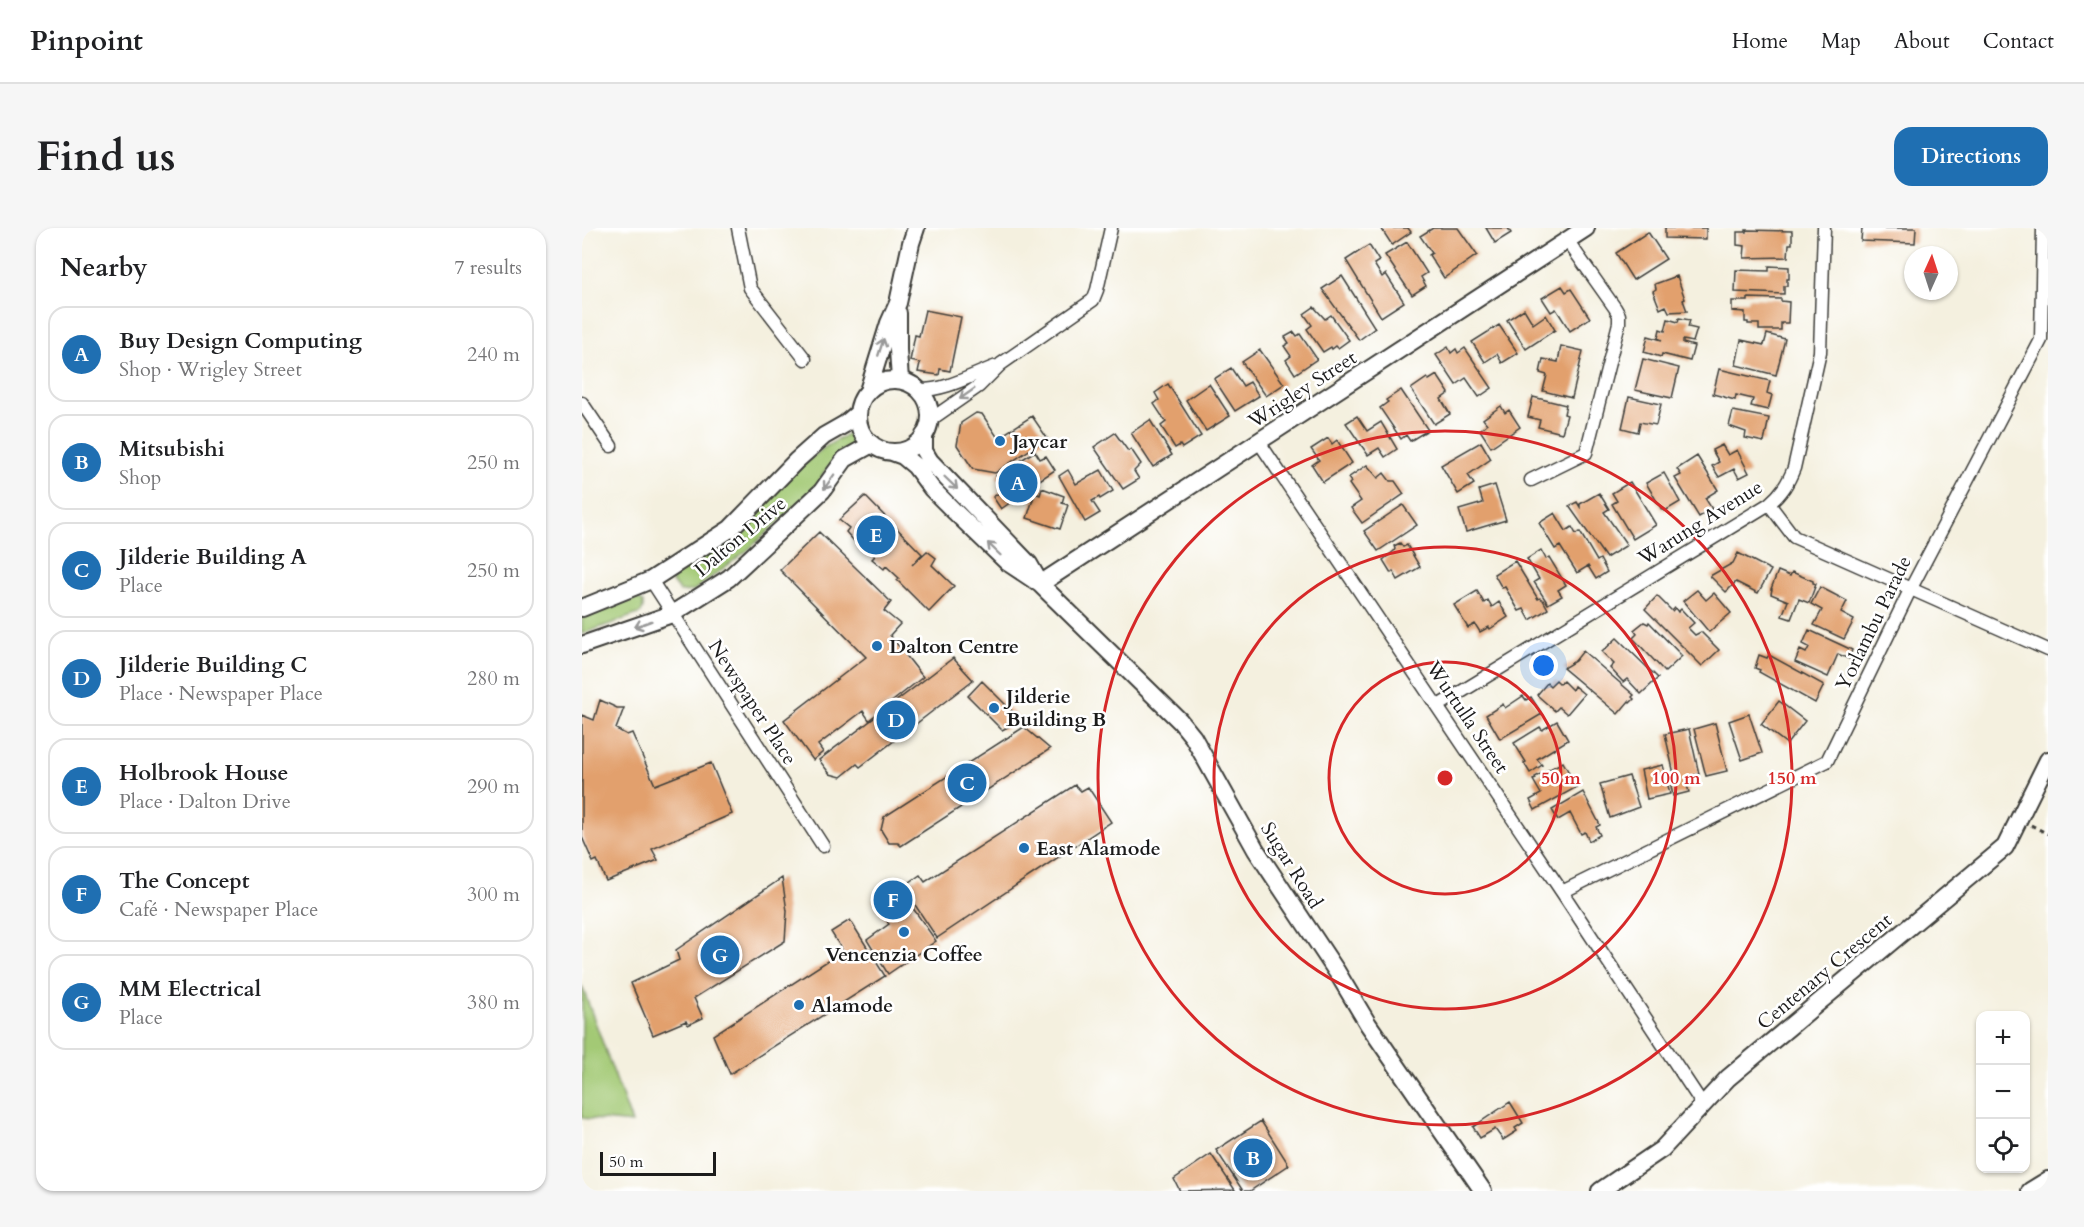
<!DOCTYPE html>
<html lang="en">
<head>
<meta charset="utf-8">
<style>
  :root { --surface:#fff; --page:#f6f6f6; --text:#202124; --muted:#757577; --line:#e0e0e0; --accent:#1f6fb2 }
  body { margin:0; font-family:Cardo,serif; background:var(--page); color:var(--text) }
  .controls { position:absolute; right:18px; bottom:18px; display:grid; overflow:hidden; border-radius:12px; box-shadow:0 2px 4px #0004 }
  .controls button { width:54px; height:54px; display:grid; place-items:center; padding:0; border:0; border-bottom:2px solid var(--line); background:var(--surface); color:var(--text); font:30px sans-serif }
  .compass { position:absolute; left:1322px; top:18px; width:54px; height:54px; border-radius:50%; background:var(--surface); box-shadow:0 2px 4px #0004; rotate:3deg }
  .scale { position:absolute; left:18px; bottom:15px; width:116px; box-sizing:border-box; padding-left:6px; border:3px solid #1c1c1c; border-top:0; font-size:16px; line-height:21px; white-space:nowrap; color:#1c1c1c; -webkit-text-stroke:4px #fff; paint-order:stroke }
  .you { position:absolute; left:962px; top:438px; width:21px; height:21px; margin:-15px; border:4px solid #fff; border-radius:50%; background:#1a73e8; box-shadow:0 0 0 9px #1a73e833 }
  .badge { display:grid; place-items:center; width:39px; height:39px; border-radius:50%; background:var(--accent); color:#fff; font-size:20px; font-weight:700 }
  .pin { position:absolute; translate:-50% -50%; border:3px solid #fff; box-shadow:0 2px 6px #0006 }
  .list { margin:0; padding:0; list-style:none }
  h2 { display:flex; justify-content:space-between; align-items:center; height:78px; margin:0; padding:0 24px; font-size:26px }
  h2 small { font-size:20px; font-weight:400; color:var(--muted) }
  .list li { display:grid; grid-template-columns:39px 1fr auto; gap:18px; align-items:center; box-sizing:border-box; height:96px; margin:0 12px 12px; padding:0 12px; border:2px solid var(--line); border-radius:18px }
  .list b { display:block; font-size:22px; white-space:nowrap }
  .list p { margin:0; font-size:20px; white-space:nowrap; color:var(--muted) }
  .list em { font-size:20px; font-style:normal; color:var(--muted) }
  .icon { flex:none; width:33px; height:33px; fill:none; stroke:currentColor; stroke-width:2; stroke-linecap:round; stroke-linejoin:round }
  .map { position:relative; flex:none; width:1466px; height:963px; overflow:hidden; border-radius:18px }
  header { display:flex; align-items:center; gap:36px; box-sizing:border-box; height:84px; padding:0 30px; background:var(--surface); border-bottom:2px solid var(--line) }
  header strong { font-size:28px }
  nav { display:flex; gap:33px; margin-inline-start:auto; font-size:21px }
  .intro { display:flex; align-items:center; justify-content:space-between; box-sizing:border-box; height:144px; padding:0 36px }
  h1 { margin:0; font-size:42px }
  .button { padding:15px 27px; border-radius:18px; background:var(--accent); color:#fff; font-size:21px; font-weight:700 }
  main { display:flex; gap:36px; padding:0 36px }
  aside { flex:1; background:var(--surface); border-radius:18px; box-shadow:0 2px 4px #0004 }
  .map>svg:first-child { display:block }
</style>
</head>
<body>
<header>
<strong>Pinpoint</strong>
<nav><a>Home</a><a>Map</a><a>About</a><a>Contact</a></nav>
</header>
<div class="intro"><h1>Find us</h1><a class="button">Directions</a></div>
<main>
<aside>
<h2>Nearby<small>7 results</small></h2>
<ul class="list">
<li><span class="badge">A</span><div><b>Buy Design Computing</b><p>Shop · Wrigley Street</p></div><em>240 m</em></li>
<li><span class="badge">B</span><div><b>Mitsubishi</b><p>Shop</p></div><em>250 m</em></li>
<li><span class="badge">C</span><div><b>Jilderie Building A</b><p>Place</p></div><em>250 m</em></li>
<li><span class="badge">D</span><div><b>Jilderie Building C</b><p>Place · Newspaper Place</p></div><em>280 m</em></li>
<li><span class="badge">E</span><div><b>Holbrook House</b><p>Place · Dalton Drive</p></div><em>290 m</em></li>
<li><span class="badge">F</span><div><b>The Concept</b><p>Café · Newspaper Place</p></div><em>300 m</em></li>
<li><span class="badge">G</span><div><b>MM Electrical</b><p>Place</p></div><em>380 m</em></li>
</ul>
</aside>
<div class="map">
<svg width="1466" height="963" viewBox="0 0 1466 963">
  <rect width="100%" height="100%" fill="#fff"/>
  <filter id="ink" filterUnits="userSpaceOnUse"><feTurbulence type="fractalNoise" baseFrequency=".0167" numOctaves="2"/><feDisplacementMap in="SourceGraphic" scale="12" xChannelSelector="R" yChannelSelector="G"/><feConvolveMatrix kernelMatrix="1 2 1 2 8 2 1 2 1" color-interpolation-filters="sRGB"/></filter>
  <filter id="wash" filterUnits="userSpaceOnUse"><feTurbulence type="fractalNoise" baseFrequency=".008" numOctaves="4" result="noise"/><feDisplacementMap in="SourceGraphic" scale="24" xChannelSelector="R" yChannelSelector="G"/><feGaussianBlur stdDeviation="1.35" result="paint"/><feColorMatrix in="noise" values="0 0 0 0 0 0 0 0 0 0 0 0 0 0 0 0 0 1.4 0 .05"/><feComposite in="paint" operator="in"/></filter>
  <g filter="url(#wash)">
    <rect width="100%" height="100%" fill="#f4f0df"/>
    <path fill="#a3c974" stroke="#607248" stroke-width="1.5" d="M 267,205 L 273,208 L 274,215 L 243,243 L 234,259 L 166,322 L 111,363 L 98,364 L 90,354 L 94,346 L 229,230 L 243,219 Z
      M 55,370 L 61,374 L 61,380 L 59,385 L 0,406 L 0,390 Z
      M 0,758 L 50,895 L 0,890 Z"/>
    <g id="blocks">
      <path fill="#e2a06d" d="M 799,0 L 826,0 L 829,4 L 810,17 Z
        M 851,0 L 876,0 L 895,27 L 862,50 L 847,27 L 850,25 L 838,8 Z
        M 904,0 L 926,0 L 929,5 L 913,15 Z
        M 1083,0 L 1124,0 L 1124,11 L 1083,10 Z
        M 1280,0 L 1334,0 L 1333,15 L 1279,13 Z
        M 1164,2 L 1210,3 L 1210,16 L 1207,16 L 1206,29 L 1162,30 L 1163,18 L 1155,17 L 1155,4 L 1164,4 Z
        M 1066,4 L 1084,31 L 1051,52 L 1034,25 Z
        M 825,14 L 845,45 L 839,49 L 844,58 L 830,67 L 803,27 Z
        M 787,17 L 797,33 L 792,36 L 800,49 L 804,46 L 822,74 L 799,89 L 764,32 Z
        M 1187,38 L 1207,39 L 1207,51 L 1205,51 L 1205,58 L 1202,58 L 1202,66 L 1153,64 L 1154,42 L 1187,43 Z
        M 760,48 L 793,100 L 777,112 L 740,61 Z
        M 1095,48 L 1103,71 L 1101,72 L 1105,83 L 1087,84 L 1084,78 L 1078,81 L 1071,63 L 1074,61 L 1073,56 Z
        M 980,58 L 984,64 L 989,61 L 1008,90 L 988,103 L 974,81 L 969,84 L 960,70 Z
        M 1166,70 L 1199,71 L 1199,73 L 1207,74 L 1206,95 L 1199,95 L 1199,102 L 1177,102 L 1177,96 L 1166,96 L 1166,94 L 1163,94 L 1163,84 L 1150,83 L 1150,73 L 1166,73 Z
        M 732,79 L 743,91 L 749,87 L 767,112 L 756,120 L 754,118 L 750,121 L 749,119 L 741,124 L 725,101 L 730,97 L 722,86 Z
        M 942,81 L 951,96 L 964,87 L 973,102 L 944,121 L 925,92 Z
        M 343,82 L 379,89 L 368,143 L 358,141 L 357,147 L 336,144 L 338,135 L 328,133 L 333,107 L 337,108 Z
        M 1097,90 L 1108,92 L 1106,99 L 1115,101 L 1111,114 L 1101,112 L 1101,115 L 1112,118 L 1108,133 L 1080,126 L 1079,129 L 1062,124 L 1066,108 L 1080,112 L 1076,110 L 1078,101 L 1083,103 L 1086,91 L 1096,94 Z
        M 917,97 L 936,125 L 920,135 L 915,126 L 903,134 L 890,114 Z
        M 712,104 L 715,108 L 718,106 L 735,131 L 713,146 L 704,132 L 709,128 L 702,118 L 707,115 L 703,109 Z
        M 1185,106 L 1203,111 L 1194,147 L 1154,137 L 1159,112 L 1182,117 Z
        M 979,118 L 1001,123 L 990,170 L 961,163 L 965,147 L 958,145 L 961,131 L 976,134 Z
        M 866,119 L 869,125 L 874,121 L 876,125 L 883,120 L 910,160 L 897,169 L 884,150 L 874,157 L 854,127 Z
        M 678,122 L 702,156 L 684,168 L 660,134 Z
        M 1061,131 L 1097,140 L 1090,170 L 1053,162 Z
        M 649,140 L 661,158 L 668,154 L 677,168 L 653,183 L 632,151 Z
        M 1137,141 L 1188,153 L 1185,165 L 1190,167 L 1186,182 L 1169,178 L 1171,171 L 1154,167 L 1153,172 L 1131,166 Z
        M 855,147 L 867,165 L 859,171 L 868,186 L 852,196 L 829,161 L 845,150 L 847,152 Z
        M 586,156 L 619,208 L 600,220 L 598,217 L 593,220 L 579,198 L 584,194 L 572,176 L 577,172 L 573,165 Z
        M 627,156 L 648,188 L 624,203 L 604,172 Z
        M 819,162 L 846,202 L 828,213 L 824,207 L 819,211 L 798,180 L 806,174 L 804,172 Z
        M 951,169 L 984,177 L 982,186 L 985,187 L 980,205 L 956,199 L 958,192 L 946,189 Z
        M 1047,169 L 1079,176 L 1074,197 L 1058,194 L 1056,204 L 1040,200 Z
        M 919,178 L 923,185 L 927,182 L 938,199 L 909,219 L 898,202 L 905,196 L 901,191 Z
        M 1151,183 L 1187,190 L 1182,214 L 1163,210 L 1164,204 L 1147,198 Z
        M 394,185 L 400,186 L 416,210 L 450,188 L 465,210 L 413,245 L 391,241 L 375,217 L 379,195 Z
        M 775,188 L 785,203 L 799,194 L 815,221 L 803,229 L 797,220 L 786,227 L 764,195 Z
        M 568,192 L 590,227 L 571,239 L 549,205 Z
        M 533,205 L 546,223 L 549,221 L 559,236 L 552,243 L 557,251 L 541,261 L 512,219 Z
        M 746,210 L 750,216 L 755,212 L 770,235 L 741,254 L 730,237 L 737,232 L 729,221 Z
        M 899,214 L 909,231 L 886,247 L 892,256 L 876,266 L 859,237 Z
        M 1140,217 L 1146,227 L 1155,222 L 1167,245 L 1157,250 L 1152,241 L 1137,249 L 1130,238 L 1137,234 L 1130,222 Z
        M 453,223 L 458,231 L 464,228 L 473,242 L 430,270 L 432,272 L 419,281 L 411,269 L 423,261 L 414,248 L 427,239 L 433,249 L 439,245 L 433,236 Z
        M 1115,228 L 1136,262 L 1123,270 L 1130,281 L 1117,289 L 1093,250 L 1099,247 L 1095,241 Z
        M 785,237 L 796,250 L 802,245 L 808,253 L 813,253 L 822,266 L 780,295 L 769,280 L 779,273 L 767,256 L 769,254 L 766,250 Z
        M 486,242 L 494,256 L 519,242 L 531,263 L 518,271 L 517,269 L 510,273 L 518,285 L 503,294 L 477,248 Z
        M 1082,245 L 1098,274 L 1083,283 L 1082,281 L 1080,282 L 1064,255 Z
        M 1048,254 L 1074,297 L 1051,311 L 1030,276 L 1035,273 L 1030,265 Z
        M 913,257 L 924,292 L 884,304 L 877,282 L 901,275 L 897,262 Z
        M 460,260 L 482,268 L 480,275 L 486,277 L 478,301 L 445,290 L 453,265 L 458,267 Z
        M 1017,265 L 1027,281 L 1022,284 L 1045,317 L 1024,330 L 987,278 L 995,274 L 998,279 L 998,276 Z
        M 283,268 L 340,326 L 330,337 L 345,323 L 354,330 L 350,337 L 372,358 L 347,384 L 315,352 L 317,350 L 304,338 L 302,341 L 290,331 L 293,328 L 277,311 L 273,314 L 264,304 L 267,300 L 257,292 Z
        M 821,277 L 835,297 L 796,323 L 782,303 Z
        M 973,285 L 984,303 L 990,299 L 994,306 L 998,304 L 1015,333 L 1018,331 L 1025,344 L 1014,351 L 1006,338 L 995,345 L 978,318 L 973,321 L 957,295 Z
        M 237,304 L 309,374 L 302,383 L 318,396 L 308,407 L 341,449 L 287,492 L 281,483 L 236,517 L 241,524 L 231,532 L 202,492 L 284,429 L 198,342 Z
        M 818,315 L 821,319 L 825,317 L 838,339 L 816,352 L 811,343 L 809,345 L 801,332 L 812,323 L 813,321 L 812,318 Z
        M 959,322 L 964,331 L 967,329 L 984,357 L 976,362 L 980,368 L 966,376 L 952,354 L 957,351 L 945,331 Z
        M 1156,325 L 1189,342 L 1176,365 L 1154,354 L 1144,364 L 1128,348 L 1151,335 Z
        M 933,333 L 956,371 L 958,370 L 961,372 L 966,381 L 948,392 L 942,381 L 937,383 L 923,359 L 920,360 L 912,346 Z
        M 1196,343 L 1208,348 L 1210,344 L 1231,353 L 1231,355 L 1234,356 L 1227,375 L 1217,371 L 1209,391 L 1200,388 L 1206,373 L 1189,366 L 1190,361 L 1189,361 Z
        M 1238,359 L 1265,373 L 1259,385 L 1272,392 L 1262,411 L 1232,397 L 1240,382 L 1229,376 Z
        M 1115,362 L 1124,372 L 1132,365 L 1149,385 L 1127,404 L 1101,373 Z
        M 895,363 L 902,375 L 906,372 L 910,379 L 917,374 L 926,389 L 908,401 L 907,399 L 898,404 L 893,396 L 886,400 L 872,377 Z
        M 1075,368 L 1090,383 L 1093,380 L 1096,384 L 1099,381 L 1112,395 L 1106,400 L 1113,407 L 1119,404 L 1137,422 L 1120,438 L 1063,381 Z
        M 1062,394 L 1066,396 L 1067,394 L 1100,428 L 1083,444 L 1051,410 L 1055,406 L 1052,402 Z
        M 1227,402 L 1270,422 L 1267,431 L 1256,426 L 1246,449 L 1213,434 L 1218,422 L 1224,425 L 1227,419 L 1221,416 Z
        M 1035,410 L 1076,450 L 1059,466 L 1045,451 L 1041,454 L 1028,440 L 1032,436 L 1020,424 Z
        M 1001,423 L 1052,467 L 1050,469 L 1052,471 L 1048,475 L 1047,473 L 1036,486 L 981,440 L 993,433 Z
        M 1177,427 L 1185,430 L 1187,427 L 1242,457 L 1233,475 L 1177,444 L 1178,442 L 1173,440 Z
        M 371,430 L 391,452 L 278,539 L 275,536 L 259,549 L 248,546 L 237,532 Z
        M 974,452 L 978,456 L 981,453 L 990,462 L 992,458 L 1002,466 L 985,486 L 977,479 L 973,483 L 955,467 L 965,455 L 968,458 Z
        M 400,453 L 439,492 L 420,502 L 386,468 Z
        M 941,468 L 944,472 L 949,469 L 960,486 L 918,511 L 904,487 L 921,476 L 923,480 Z
        M 18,472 L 35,480 L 42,480 L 34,501 L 45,507 L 50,505 L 73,557 L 129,535 L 150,586 L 70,621 L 76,632 L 24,653 L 15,632 L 11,634 L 0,609 L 0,487 L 12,492 Z
        M 1197,473 L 1223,493 L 1205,516 L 1179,496 Z
        M 1167,486 L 1180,525 L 1160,532 L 1147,493 Z
        M 975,493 L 986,512 L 955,531 L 960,537 L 948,545 L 942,535 L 944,534 L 932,515 L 958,499 L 960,502 Z
        M 1133,495 L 1145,543 L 1124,548 L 1112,501 Z
        M 442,499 L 468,521 L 319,618 L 316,615 L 307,615 L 299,602 L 302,589 Z
        M 1107,501 L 1117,546 L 1109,548 L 1110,552 L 1104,554 L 1107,564 L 1091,568 L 1087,548 L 1092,546 L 1083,506 Z
        M 981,534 L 995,559 L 953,582 L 948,572 L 959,566 L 951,552 L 954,551 L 953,549 Z
        M 1081,537 L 1088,566 L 1065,571 L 1059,542 Z
        M 1047,548 L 1057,579 L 1028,590 L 1018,556 Z
        M 493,557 L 499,563 L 506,559 L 529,594 L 355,710 L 321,659 L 338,647 L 343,654 Z
        M 1001,564 L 1018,597 L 1014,599 L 1018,607 L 1007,613 L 1003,604 L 999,606 L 988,585 L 976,592 L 970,582 Z
        M 200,650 L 205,683 L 203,713 L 112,770 L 121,790 L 106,797 L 104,793 L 71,807 L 49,755 L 97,732 L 94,722 Z
        M 314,656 L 354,713 L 306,746 L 285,712 L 307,696 L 291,672 Z
        M 268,692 L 303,748 L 148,846 L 131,807 L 261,723 L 249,704 Z
        M 928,874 L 941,895 L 933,900 L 935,903 L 921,912 L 913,901 L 898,910 L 891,899 Z
        M 679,893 L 707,937 L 668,963 L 661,963 L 634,922 Z
        M 629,926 L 653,962 L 598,963 L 592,951 Z"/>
    </g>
  </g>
  <g filter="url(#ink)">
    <use href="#blocks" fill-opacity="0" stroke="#3c3c39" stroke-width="1.5"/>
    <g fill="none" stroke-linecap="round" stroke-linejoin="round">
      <g stroke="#3c3c39" stroke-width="15">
        <path id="street" d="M 156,0 L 168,60 L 223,131
          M 338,162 C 366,162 389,147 415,138
          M 0,175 L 29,218
          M 348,192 L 397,158 L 419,136 L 511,72 L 515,62 L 529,0
          M 677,214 L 980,664 L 1121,877
          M 949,252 L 1004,225 L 1037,95 L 1037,87 L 1033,80 L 985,12
          M 1187,276 L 1212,309 L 1466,422
          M 69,352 L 241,618
          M 856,478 L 1187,276 C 1200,265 1206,255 1212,240 L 1238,124 L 1242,0
          M 980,664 L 1245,533 L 1328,362 L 1459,112 L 1461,0"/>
      </g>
      <g stroke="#3c3c39" stroke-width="20">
        <path id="secondary" d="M 316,85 L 316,122 L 318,152
          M276 188a36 36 0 1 1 72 0a36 36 0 1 1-72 0Z
          M 286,163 L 307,95 L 316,75 L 329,15 L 334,0
          M 342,207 L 342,223 L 348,233 L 447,336 L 455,350
          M 310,224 L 321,228 L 333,238 L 350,261 L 371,282 L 425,334 L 458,356 L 598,493 L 611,509 L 674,622 L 755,744 L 786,796 L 901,963
          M 458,356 L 1004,0
          M 0,380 L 69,352 L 148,301 L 214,233 L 242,208 L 263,196 L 276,185
          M 0,417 L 90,386 L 147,350 L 240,263 L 263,231 L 290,216
          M 1018,963 L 1080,921 L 1146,850 L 1423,619 L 1466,532
          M 1448,963 L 1466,952"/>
      </g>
      <path stroke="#3c3c39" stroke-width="3" stroke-dasharray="4.5 4.5" stroke-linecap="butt" d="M 1449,597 L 1466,606"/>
      <use href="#street" stroke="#fff" stroke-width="12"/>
      <use href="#secondary" stroke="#fff" stroke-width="16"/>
    </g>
    <defs><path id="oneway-shaft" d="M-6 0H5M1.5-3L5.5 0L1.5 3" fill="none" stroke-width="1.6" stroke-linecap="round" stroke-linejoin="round" transform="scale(1.5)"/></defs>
    <g stroke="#999">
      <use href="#oneway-shaft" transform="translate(299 119) rotate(-72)"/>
      <use href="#oneway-shaft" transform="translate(385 166) rotate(145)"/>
      <use href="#oneway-shaft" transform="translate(247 254) rotate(125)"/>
      <use href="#oneway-shaft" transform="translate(369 255) rotate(44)"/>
      <use href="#oneway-shaft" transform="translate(412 321) rotate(-136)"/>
      <use href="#oneway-shaft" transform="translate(61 396) rotate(160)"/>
    </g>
  </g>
  <g fill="none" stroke="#d62828" stroke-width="3">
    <circle cx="863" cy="550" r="116"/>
    <circle cx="863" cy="550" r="231"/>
    <circle cx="863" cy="550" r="347"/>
  </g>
  <g fill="#1f6fb2" stroke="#fff" stroke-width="2">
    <circle cx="418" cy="213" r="6"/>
    <circle cx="295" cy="418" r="6"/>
    <circle cx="412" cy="480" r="6"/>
    <circle cx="442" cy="620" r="6"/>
    <circle cx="322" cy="704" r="6"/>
    <circle cx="217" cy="777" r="6"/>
  </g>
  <g text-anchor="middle" stroke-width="5" stroke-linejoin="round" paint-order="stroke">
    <g font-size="20" fill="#1c1c1c" stroke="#fff">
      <text transform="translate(720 161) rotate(-33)" y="7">Wrigley Street</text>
      <text transform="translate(1118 294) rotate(-32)" y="7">Warung Avenue</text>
      <text transform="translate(158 308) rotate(-40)" y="7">Dalton Drive</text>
      <text transform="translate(1291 395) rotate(-64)" y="7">Yorlambu Parade</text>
      <text transform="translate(171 474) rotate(57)" y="7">Newspaper Place</text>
      <text transform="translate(886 489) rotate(56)" y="7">Wurtulla Street</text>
      <text transform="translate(710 637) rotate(58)" y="7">Sugar Road</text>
      <text transform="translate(1242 743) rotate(-40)" y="7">Centenary Crescent</text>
    </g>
    <g font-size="20" font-weight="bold" fill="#1c1c1c" stroke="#fff" text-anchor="start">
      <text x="430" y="220">Jaycar</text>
      <text x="307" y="425">Dalton Centre</text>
      <text x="424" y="475">Jilderie<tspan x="424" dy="23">Building B</tspan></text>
      <text x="454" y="627">East Alamode</text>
      <text x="322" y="733" text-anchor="middle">Vencenzia Coffee</text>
      <text x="229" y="784">Alamode</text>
    </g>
  </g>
  <circle cx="863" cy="550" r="9" fill="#d62828" stroke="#fff" stroke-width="3"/>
  <g font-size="18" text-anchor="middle" font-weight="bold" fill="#d62828" stroke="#fff" stroke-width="5" stroke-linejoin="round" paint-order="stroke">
    <text x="979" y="556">50 m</text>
    <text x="1094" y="556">100 m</text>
    <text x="1210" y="556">150 m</text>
  </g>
</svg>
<div class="controls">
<button>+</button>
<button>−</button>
<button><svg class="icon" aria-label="locate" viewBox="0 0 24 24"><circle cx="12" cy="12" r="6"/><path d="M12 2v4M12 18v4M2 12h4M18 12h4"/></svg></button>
</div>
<svg class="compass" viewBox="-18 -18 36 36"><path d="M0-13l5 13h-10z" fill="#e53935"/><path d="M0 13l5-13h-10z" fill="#757577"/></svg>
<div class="scale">50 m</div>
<div class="you"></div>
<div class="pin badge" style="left:436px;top:255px">A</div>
<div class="pin badge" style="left:671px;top:930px">B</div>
<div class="pin badge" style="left:385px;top:555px">C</div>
<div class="pin badge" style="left:314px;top:492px">D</div>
<div class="pin badge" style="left:294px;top:307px">E</div>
<div class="pin badge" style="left:311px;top:672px">F</div>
<div class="pin badge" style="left:138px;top:727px">G</div>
</div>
</main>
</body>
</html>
